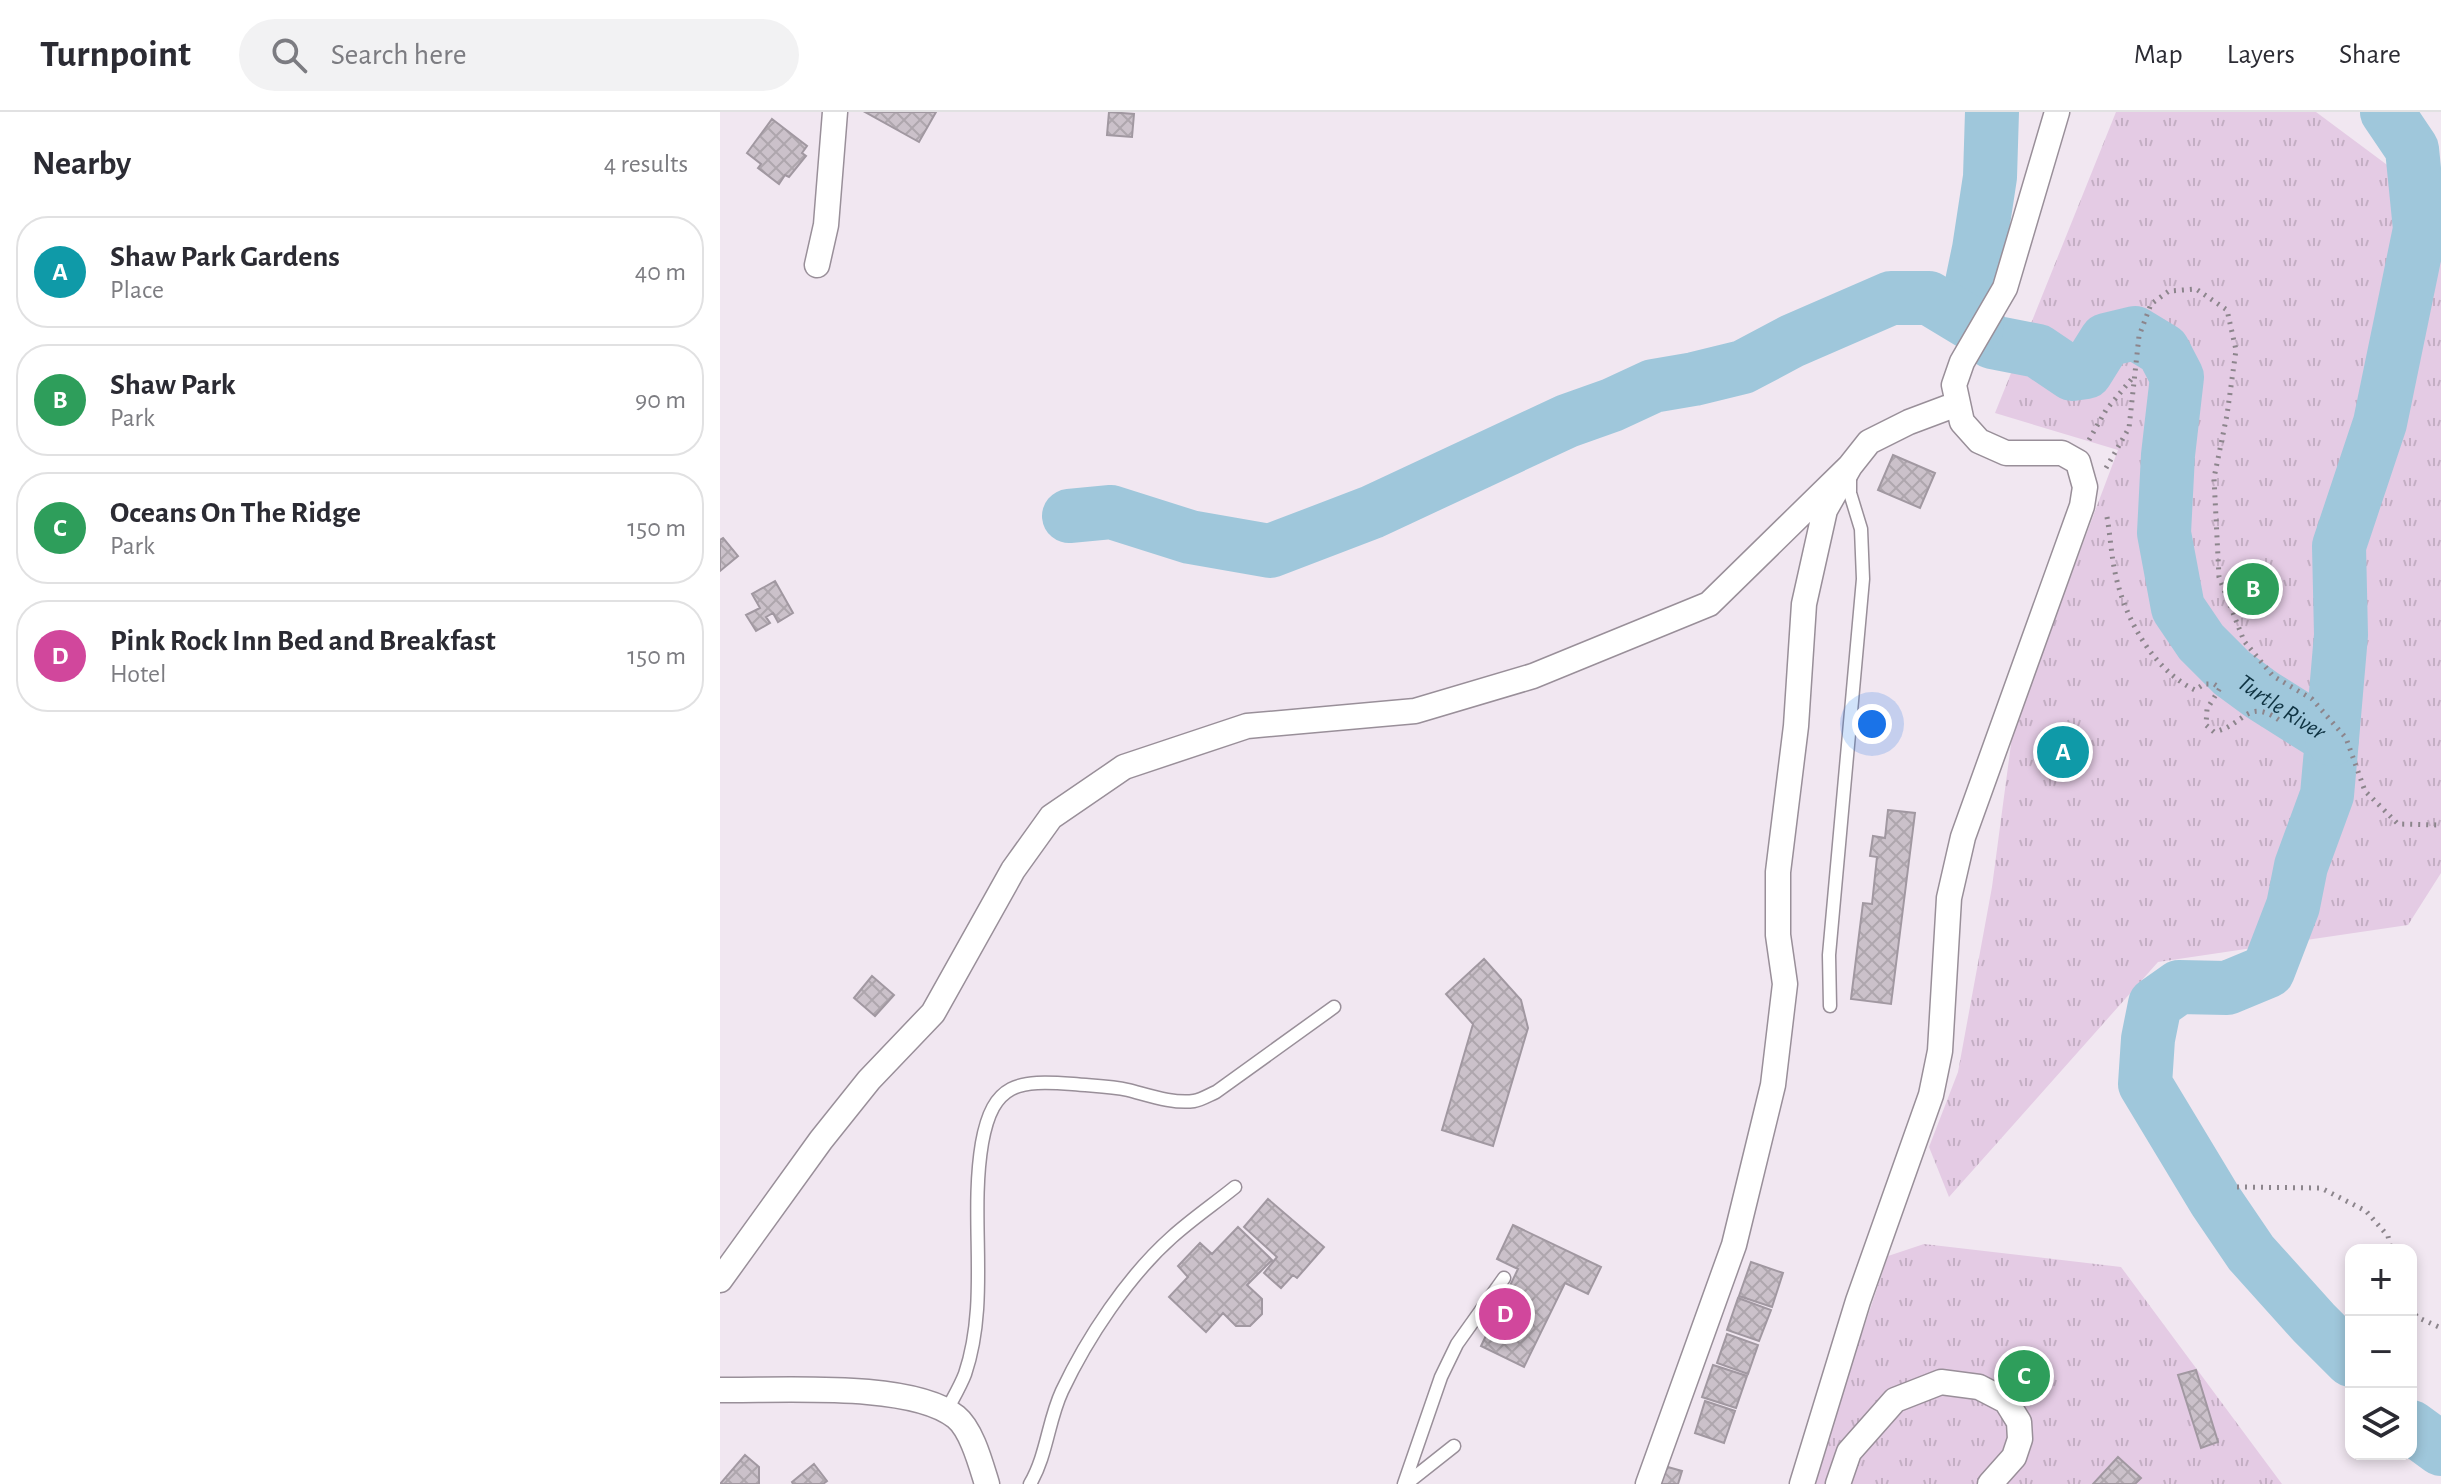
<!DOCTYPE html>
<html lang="en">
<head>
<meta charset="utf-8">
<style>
  :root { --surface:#fff; --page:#f2f2f3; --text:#2b2b33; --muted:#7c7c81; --line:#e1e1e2; --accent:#0f766e }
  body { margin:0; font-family:"Alegreya Sans",sans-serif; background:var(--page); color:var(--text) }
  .controls { position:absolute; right:24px; bottom:24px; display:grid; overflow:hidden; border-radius:16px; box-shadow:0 4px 12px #0003 }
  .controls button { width:72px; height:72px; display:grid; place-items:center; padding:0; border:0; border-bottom:2px solid var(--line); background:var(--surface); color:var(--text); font:40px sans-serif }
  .you { position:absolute; left:1152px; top:612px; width:28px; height:28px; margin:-20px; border:6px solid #fff; border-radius:50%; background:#1a73e8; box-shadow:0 0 0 12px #1a73e833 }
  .badge { display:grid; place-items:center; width:52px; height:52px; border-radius:50%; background:var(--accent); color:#fff; font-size:26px; font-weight:700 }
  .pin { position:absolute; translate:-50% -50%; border:4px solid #fff; box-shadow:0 2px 8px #0006 }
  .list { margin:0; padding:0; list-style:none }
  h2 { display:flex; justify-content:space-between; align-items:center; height:104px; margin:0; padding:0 32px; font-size:34px }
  h2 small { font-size:26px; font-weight:400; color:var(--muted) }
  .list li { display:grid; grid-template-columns:52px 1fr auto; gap:24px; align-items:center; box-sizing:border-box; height:112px; margin:0 16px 16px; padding:0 16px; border:2px solid var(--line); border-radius:32px }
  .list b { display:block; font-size:30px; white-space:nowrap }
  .list p { margin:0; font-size:26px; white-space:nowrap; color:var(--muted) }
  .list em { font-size:26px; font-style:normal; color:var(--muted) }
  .icon { flex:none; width:44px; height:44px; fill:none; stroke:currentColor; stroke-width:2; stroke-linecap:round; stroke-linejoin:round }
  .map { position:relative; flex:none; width:1721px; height:1372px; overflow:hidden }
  header { display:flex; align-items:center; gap:48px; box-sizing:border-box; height:112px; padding:0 40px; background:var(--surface); border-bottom:2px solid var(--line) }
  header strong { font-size:38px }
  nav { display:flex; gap:44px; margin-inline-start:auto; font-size:28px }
  .search { width:560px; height:72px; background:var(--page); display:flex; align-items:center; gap:20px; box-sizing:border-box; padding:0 28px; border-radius:44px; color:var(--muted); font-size:30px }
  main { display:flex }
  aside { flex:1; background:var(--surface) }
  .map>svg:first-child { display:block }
</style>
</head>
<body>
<header>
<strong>Turnpoint</strong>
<div class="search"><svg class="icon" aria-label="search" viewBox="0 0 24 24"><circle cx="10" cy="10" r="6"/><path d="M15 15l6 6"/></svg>Search here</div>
<nav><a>Map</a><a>Layers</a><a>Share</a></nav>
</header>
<main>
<aside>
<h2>Nearby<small>4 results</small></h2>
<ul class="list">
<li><span class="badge" style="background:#0f9aa8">A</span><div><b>Shaw Park Gardens</b><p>Place</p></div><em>40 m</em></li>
<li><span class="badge" style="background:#2e9e5b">B</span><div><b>Shaw Park</b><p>Park</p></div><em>90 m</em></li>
<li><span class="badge" style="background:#2e9e5b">C</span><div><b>Oceans On The Ridge</b><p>Park</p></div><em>150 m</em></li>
<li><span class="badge" style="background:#d1479c">D</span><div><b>Pink Rock Inn Bed and Breakfast</b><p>Hotel</p></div><em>150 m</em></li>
</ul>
</aside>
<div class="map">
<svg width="1721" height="1372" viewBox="0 0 1721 1372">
  <defs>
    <pattern id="park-tufts" width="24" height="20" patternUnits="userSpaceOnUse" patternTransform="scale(2)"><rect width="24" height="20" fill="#e4cbe4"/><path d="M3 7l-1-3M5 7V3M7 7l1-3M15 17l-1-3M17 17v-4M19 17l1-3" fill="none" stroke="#c3aec3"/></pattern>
    <pattern id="building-cross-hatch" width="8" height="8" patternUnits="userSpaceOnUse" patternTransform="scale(2)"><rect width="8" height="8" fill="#cbc1ca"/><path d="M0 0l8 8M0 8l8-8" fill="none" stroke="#aea6ad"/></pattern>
  </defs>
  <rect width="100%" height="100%" fill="#f1e7f1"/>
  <path fill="url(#park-tufts)" d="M 1396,0 L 1596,0 L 1721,93 L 1721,761 L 1688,813 L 1438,850 L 1229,1085 L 1209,1035 L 1238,960 L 1272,775 L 1293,617 L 1398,338 L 1275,301 Z
    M 1204,1132 L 1401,1155 L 1562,1372 L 1091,1372 L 1168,1144 Z"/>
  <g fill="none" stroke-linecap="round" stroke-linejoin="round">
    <g stroke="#9fc7db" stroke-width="54">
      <path id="s1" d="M 1272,0 L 1270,65 L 1259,137 L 1249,185 L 1257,215 L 1272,230 L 1318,239 L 1352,262 L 1366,260 L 1386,228 L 1415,221 L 1443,238 L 1457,265 L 1448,343 L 1444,421 L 1458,496 L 1481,530 L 1512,561 L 1542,583 L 1612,627 L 1607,683 L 1581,754 L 1573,794 L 1548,859 L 1507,876 L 1459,875 L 1435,892 L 1428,927 L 1425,972 L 1495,1088 L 1531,1141 L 1594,1211 L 1631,1248"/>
      <path d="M 349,404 L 391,400 L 470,425 L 550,439 L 652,400 L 847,309 L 892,293 L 933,274 L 974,267 L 1023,255 L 1072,229 L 1171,186 L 1209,186 L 1257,215"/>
      <path d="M 1612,627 L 1621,523 L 1619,434 L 1660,311 L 1700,117 L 1692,37 L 1667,0"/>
      <path d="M 1691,1315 L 1721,1337"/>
    </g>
  </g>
  <path fill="url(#building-cross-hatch)" stroke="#a198a1" stroke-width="2" d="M 145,0 L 216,0 L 199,30 Z
    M 389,0 L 414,2 L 412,25 L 387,23 Z
    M 52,7 L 87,34 L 82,41 L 86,44 L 69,65 L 65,63 L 59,72 L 38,56 L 41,52 L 27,41 Z
    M 1173,343 L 1215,361 L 1200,396 L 1158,378 Z
    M 3,426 L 18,444 L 0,459 L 0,428 Z
    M 55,469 L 73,501 L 58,510 L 53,501 L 46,505 L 50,511 L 36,519 L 26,503 L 40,496 L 32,482 Z
    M 1168,698 L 1195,701 L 1171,892 L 1131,887 L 1143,791 L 1152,792 L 1157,745 L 1150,744 L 1153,724 L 1165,726 Z
    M 764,847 L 801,888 L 808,916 L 773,1034 L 722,1018 L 753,912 L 726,882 Z
    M 152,864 L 174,883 L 155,904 L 134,886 Z
    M 548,1087 L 604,1135 L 577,1166 L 573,1163 L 561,1176 L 544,1161 L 557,1145 L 524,1115 Z
    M 793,1113 L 881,1155 L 868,1182 L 845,1171 L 804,1255 L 761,1234 L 798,1157 L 777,1147 Z
    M 518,1115 L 552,1148 L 527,1173 L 542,1187 L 542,1202 L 530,1214 L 516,1214 L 503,1201 L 486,1220 L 449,1185 L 468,1165 L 458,1154 L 480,1131 L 492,1142 Z
    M 1031,1150 L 1063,1161 L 1052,1195 L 1019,1184 Z
    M 1018,1186 L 1051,1198 L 1039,1229 L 1007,1218 Z
    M 1007,1222 L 1038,1233 L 1028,1262 L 997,1251 Z
    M 993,1253 L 1027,1264 L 1016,1296 L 982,1285 Z
    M 1476,1258 L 1498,1330 L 1481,1336 L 1458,1263 Z
    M 985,1289 L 1015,1299 L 1004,1331 L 975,1321 Z
    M 25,1343 L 39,1355 L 39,1372 L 0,1372 Z
    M 1398,1345 L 1421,1366 L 1415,1372 L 1373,1372 Z
    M 94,1352 L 107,1369 L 103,1372 L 73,1372 L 72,1370 Z
    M 937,1352 L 962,1359 L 958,1372 L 932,1372 Z"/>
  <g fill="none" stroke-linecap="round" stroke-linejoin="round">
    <g stroke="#998f99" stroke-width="15">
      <path id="lane" d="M 1110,894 L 1109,843 L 1143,467 L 1141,417 L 1130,381 L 1130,365
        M 226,1300 C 232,1288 240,1275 245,1262 C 270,1188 249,1107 262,1031 C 273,970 298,968 353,972 C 372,974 390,974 408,978 C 428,983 453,992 474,989 C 481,988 489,983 496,980 L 614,895
        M 310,1372 C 327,1343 328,1309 342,1279 C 367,1226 408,1164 452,1125 C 472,1107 494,1092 515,1075
        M 684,1372 L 721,1265 L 737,1232 L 784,1166
        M 686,1372 L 734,1334"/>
    </g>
    <g stroke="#998f99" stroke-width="27">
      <path id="street" d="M 97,153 L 106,113 L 115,0
        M 0,1168 L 101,1028 L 149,968 L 213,901 L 293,758 L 331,705 L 404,655 L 527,614 L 695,599 L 813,564 L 989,492 L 1130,354
        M 0,1278 C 59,1279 191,1269 236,1305 C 252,1318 261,1353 267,1372
        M 928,1372 L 1014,1133 L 1053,973 L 1065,872 L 1058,823 L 1058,760 L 1076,614 L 1084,492 L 1105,398 L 1130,354 L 1149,330 L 1189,310 L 1237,292
        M 1082,1372 L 1138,1189 L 1211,983 L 1220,939 L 1229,786 L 1243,725 L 1362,394 L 1365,375 L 1358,350 L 1342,341 L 1286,341 L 1259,329 L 1242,310 L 1234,273 L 1242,250 L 1285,176 L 1337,0
        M 1118,1372 L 1129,1340 L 1175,1288 L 1221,1270 L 1259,1275 L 1286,1289 L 1299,1310 L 1300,1327 L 1294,1345 L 1270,1372"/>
    </g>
    <path stroke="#8c858c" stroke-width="5" stroke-dasharray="2 6" stroke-linecap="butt" d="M 1369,328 L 1386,298 L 1414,264
      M 1386,356 L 1409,316 L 1419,224 L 1431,192 L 1449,179 L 1476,177 L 1507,198 L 1516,238 L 1507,303 L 1494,366 L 1499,465 L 1524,529 L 1553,564 L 1592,587 L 1626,626 L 1645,679 L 1678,712 L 1721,713
      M 1387,405 C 1390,422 1391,439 1394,455 C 1402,501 1431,557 1475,578 L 1484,572 L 1494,572 L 1500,576 L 1487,597 L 1486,613 L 1494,620 C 1526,613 1527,583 1563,611
      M 1517,1075 L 1601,1076 L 1646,1099 L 1668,1124 L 1671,1138
      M 1691,1196 L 1697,1205 L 1721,1216"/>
    <use href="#lane" stroke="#fff" stroke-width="12"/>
    <use href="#street" stroke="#fff" stroke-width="24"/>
  </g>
  <g text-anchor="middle" stroke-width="8" stroke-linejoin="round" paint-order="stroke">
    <g font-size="24" font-style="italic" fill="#0f3342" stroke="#fef4fe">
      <text dy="8" stroke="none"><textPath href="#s1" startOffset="850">Turtle River</textPath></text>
    </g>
  </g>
</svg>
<div class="controls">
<button>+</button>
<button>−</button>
<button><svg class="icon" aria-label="layers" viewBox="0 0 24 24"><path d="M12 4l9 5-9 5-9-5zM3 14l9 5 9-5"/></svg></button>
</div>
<div class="you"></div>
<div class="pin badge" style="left:1343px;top:640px;background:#0f9aa8">A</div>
<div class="pin badge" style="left:1533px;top:477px;background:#2e9e5b">B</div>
<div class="pin badge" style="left:1304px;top:1264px;background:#2e9e5b">C</div>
<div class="pin badge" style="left:785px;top:1202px;background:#d1479c">D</div>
</div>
</main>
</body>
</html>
